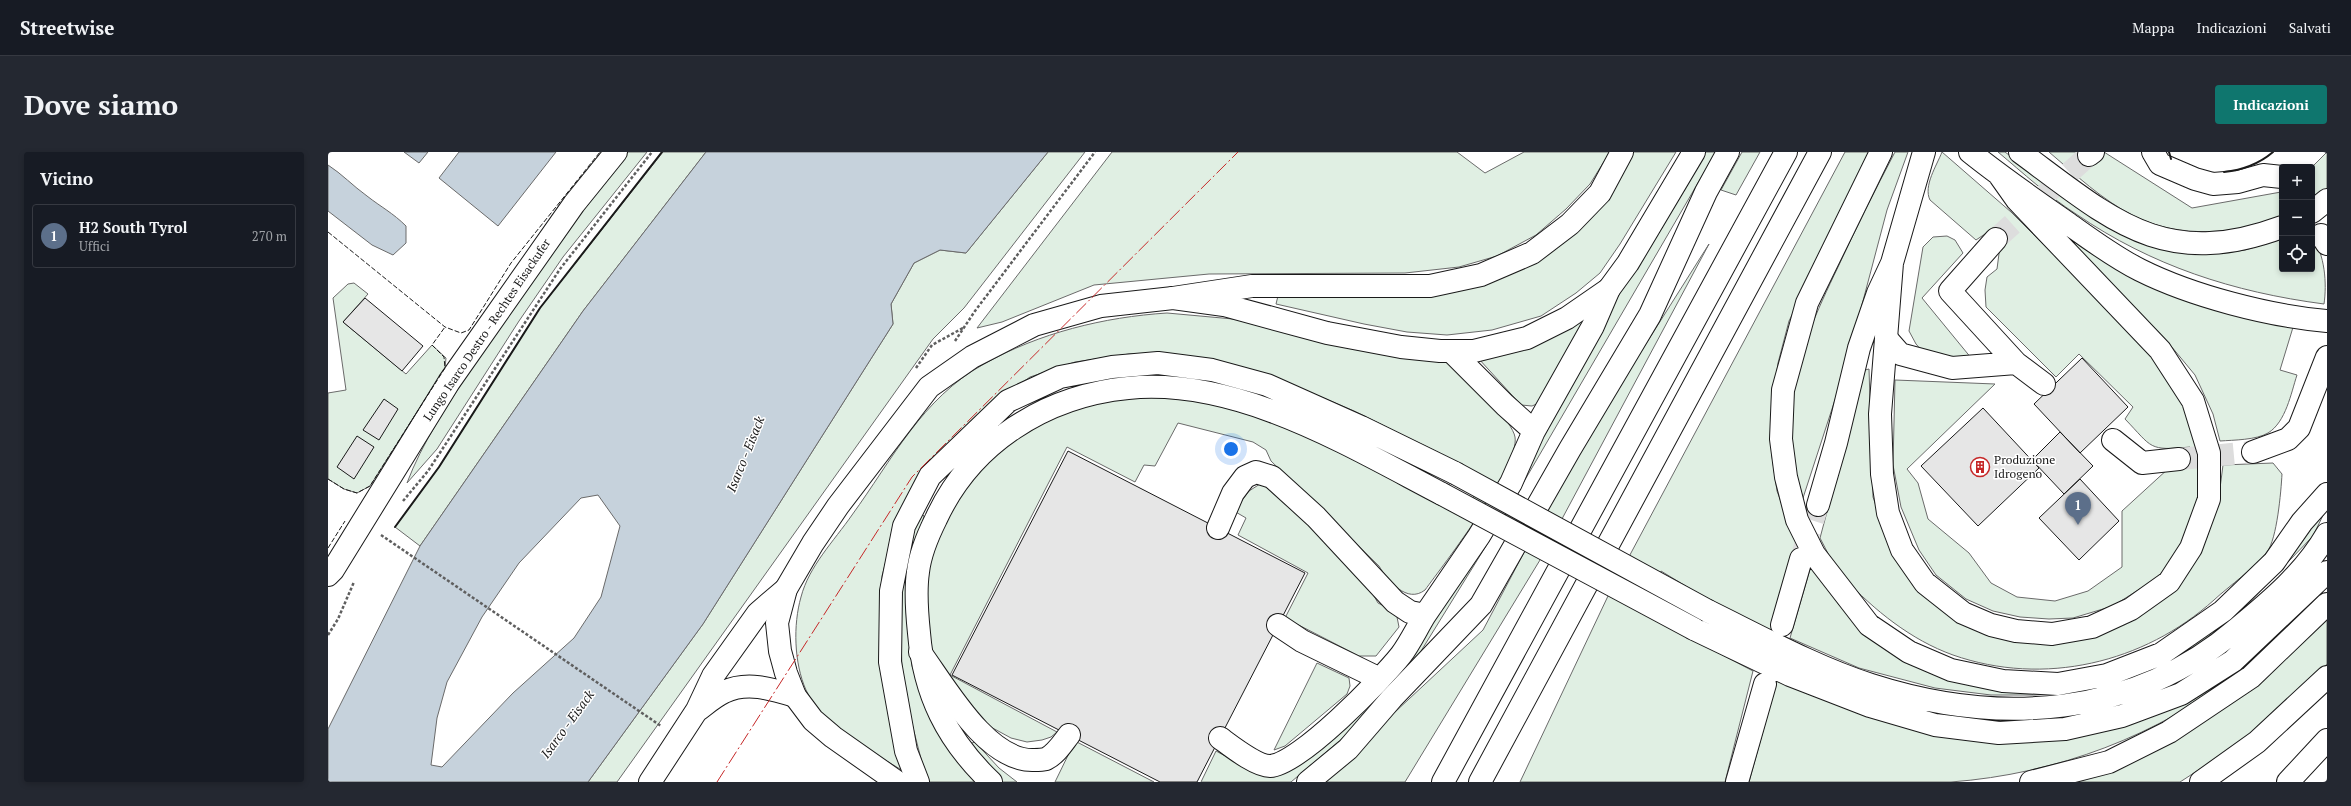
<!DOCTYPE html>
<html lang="it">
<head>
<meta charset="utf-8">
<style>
  :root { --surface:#171b24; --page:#242831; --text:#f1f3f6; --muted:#9ea1a6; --line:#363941; --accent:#0f766e }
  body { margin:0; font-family:"PT Serif",serif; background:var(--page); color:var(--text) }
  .controls { position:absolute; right:12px; top:12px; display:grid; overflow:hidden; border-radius:4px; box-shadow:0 2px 6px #0003 }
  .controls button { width:36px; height:36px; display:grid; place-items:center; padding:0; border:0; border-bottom:1px solid var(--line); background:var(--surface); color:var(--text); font:20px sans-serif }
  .you { position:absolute; left:903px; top:297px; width:14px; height:14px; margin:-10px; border:3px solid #fff; border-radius:50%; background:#1a73e8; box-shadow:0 0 0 6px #1a73e833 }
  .badge { display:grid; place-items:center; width:26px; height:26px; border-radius:50%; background:var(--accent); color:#fff; font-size:13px; font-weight:700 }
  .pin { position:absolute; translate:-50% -33px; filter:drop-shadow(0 1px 2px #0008) }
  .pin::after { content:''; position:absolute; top:21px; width:14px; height:12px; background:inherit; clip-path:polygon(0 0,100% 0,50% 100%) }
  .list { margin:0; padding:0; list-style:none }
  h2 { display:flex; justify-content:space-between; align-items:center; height:52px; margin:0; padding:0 16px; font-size:17px }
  h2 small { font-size:13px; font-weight:400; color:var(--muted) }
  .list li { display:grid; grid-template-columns:26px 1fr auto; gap:12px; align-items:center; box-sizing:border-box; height:64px; margin:0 8px 8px; padding:0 8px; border:1px solid var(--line); border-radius:4px }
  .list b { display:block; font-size:15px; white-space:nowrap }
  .list p { margin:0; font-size:13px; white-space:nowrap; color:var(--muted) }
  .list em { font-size:13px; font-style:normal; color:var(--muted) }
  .icon { flex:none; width:22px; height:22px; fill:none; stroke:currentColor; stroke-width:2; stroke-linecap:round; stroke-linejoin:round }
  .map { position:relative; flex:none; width:1999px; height:630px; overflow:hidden; border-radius:4px }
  header { display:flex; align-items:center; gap:24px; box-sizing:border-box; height:56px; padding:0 20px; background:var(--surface); border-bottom:1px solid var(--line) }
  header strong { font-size:19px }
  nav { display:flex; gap:22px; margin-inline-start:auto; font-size:14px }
  .intro { display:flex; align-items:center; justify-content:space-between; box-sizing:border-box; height:96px; padding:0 24px }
  h1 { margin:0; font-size:28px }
  .button { padding:10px 18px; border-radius:4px; background:var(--accent); color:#fff; font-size:14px; font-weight:700 }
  main { display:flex; gap:24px; padding:0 24px }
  aside { flex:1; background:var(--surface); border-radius:4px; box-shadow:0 2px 6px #0003 }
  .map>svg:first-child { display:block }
</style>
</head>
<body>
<header>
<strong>Streetwise</strong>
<nav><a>Mappa</a><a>Indicazioni</a><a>Salvati</a></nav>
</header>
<div class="intro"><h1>Dove siamo</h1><a class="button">Indicazioni</a></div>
<main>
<aside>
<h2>Vicino<small></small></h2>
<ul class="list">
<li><span class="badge" style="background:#5c6f8a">1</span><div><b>H2 South Tyrol</b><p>Uffici</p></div><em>270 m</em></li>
</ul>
</aside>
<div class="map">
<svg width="1999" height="630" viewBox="0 0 1999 630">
  <rect width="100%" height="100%" fill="#fff"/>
  <path fill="#e0efe3" stroke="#6a6a6a" d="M 299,0 L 319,0 L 235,105 L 191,169 L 109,297 L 79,331 C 94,291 119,254 143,217 C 191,142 244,71 299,0 Z
    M 335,0 L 378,0 L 255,159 L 92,394 L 67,375 L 111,315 L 212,156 Z
    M 720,0 L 757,0 L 636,156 L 605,187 L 289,630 L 260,630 L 375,472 L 565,172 L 563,152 L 586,111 L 612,98 L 638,101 Z
    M 784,0 L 1129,0 L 1157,21 L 1196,0 L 1282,0 L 1262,32 L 1238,57 L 1208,83 L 1169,104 L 1131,115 L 1077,121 L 881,122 L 766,133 L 674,170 L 649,176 Z
    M 1302,0 L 1348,0 L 1292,92 L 1272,121 L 1248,141 L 1213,164 L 1164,178 L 1119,183 L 1079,180 L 1036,172 L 948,152 L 950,144 L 1175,121 Z
    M 1373,0 L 1388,0 L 1166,381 L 1085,512 L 1017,584 L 963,630 L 873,630 L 888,599 L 931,622 L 1057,530 L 1289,138 Z
    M 1414,0 L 1432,0 L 1408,43 L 1393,38 Z
    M 1517,0 L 1545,0 L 1461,169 L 1450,211 L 1443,265 L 1444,304 L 1449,339 L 1470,394 L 1443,479 L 1374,444 L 1333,419 L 1314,461 L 1425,519 L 1397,630 L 1192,630 L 1280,444 Z
    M 1567,0 L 1580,0 L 1559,58 L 1517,217 L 1475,346 C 1466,316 1459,283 1463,252 C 1468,203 1489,159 1510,115 C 1528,76 1547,38 1567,0 Z
    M 1614,0 L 1683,60 L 1825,202 L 1865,270 L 1874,323 L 1868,364 L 1856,396 L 1829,426 L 1785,454 L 1745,466 L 1721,467 L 1692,465 L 1665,459 L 1638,447 L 1608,423 L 1591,398 L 1573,355 L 1565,313 L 1567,228 L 1667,232 L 1579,317 L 1590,331 L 1600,367 L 1641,401 L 1663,431 L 1689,445 L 1727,449 L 1760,439 L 1794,415 L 1794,359 L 1841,316 L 1864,314 L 1862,295 C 1820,299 1825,296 1797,267 L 1805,255 L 1751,202 L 1728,225 L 1658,155 L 1657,138 L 1659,125 L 1669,117 L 1672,94 L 1678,89 L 1666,76 L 1648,88 L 1602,48 C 1595,34 1609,13 1614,0 Z
    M 1670,0 L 1677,0 L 1712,26 L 1835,96 L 1895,101 L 1917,98 L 1954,87 L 1954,117 L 1984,117 L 1984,85 C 1997,102 1999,132 1996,152 C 1905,140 1824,114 1748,62 C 1720,44 1695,21 1670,0 Z
    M 1721,0 L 1776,0 L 1864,56 L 1953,40 L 1954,66 C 1907,82 1852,87 1806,64 C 1774,48 1748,23 1721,0 Z
    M 1999,0 L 1999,36 L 1984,51 L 1984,15 Z
    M 1712,65 L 1760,96 L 1966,172 L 1952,218 L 1969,223 C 1963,241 1958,270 1940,281 C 1928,288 1906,288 1892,289 L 1885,262 L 1867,223 L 1838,188 L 1765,113 Z
    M 1619,84 L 1627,88 L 1635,101 L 1594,146 L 1644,207 L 1607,205 L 1596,201 L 1588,192 L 1581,179 L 1595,95 L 1605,85 Z
    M 1381,92 L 1212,408 L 1077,630 L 992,630 L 1155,478 L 1247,304 Z
    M 26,131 L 40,142 L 15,170 L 78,222 L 104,193 L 118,206 L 117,216 L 42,334 L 29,341 L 16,337 L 0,327 L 0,241 L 18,238 L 5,146 L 20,132 Z
    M 839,161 L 916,168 L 1110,205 C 1117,209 1126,212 1132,216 C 1144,225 1185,271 1187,285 C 1192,314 1116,412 1097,438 C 1079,452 1060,429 1051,414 L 943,309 L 938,298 L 925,290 L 850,271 L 827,314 L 816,313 L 807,330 L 739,295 L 622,523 L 729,580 L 723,585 L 714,588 L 699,590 L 683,586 L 661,574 L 638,550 L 601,496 L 597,427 L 605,386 L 649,314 L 726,259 L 801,243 L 880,249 L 960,272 L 1134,362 L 1157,328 L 1107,299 L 1026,259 L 946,225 L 841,203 L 801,202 L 747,210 L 702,225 L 664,252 L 564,387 L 554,424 L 553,493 L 580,622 C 544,599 496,578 478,538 C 466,511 465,473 473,445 C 481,414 506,389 524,363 C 564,308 594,246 656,212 C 711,181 776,165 839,161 Z
    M 1263,162 L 1213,250 L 1204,254 L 1193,253 L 1150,206 Z
    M 1541,217 L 1545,345 L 1558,382 L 1595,440 L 1738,488 L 1865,412 L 1879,385 L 1890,352 L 1895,313 L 1945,311 L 1954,322 C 1953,340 1949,387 1939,400 C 1927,416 1901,434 1886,448 C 1816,511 1716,535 1625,503 C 1583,488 1546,458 1516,426 C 1506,415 1499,399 1492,386 L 1537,218 Z
    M 932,332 L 940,336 L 1033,421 L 1050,451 L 1068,460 L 1071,475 L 1048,504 L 1031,504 L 957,466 L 980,421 L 910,383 L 918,366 L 906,359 L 921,339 Z
    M 1994,354 L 1999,355 L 1985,384 L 1916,456 L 1871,492 L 1827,517 L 1789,530 L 1745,539 L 1707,543 L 1663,543 L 1607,536 L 1531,516 L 1462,486 L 1483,414 L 1512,454 L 1541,481 L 1589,512 L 1771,532 L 1945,422 L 1974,390 Z
    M 591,359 L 596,364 L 586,403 L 580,458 L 584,514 L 611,583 L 632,613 L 650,630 L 599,630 L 582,564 L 574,519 L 572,450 L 579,399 Z
    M 1999,435 C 1975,461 1943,497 1915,518 C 1830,584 1729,622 1623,630 C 1600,630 1578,630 1555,630 C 1510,630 1466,630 1421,630 L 1449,528 L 1533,561 L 1606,579 L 1802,569 Z
    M 1999,461 L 1999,512 L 1923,584 L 1852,630 L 1734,630 L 1776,618 Z
    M 989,511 L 1021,526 L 1022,534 L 1019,542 L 957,594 L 946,598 Z
    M 747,589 L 826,630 L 727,630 Z
    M 647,590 L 671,616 L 689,630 L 675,630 L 641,592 Z"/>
  <path fill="#c6d2dc" stroke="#6a6a6a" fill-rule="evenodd" d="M 76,0 L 100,0 L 91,11 Z
    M 131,0 L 228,0 L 170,74 L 111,26 Z
    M 378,0 L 720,0 L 638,101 L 612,98 L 586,111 L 563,152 L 565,172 L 375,472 L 260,630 L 0,630 L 0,577 L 92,394 L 255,159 ZM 270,343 L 292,374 L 273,445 L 246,486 L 185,541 L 114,615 L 103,613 L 109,566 L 119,530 L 154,465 L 191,411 L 253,346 Z
    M 0,13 C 14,22 25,34 39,44 C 53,55 65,61 78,74 L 78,91 L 65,103 L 44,93 L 0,59 Z"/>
  <path fill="#e6e6e6" stroke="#1a1a1a" d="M 37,146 L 95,194 L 74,219 L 15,170 Z
    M 1754,206 L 1800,255 L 1752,301 L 1706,252 Z
    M 56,247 L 70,257 L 51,288 L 35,278 Z
    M 1655,256 L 1711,316 L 1650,374 L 1593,314 Z
    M 1732,280 L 1765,314 L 1736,342 L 1704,308 Z
    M 29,284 L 46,295 L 26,327 L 9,315 Z
    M 740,299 L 977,421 L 869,630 L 832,630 L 624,523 Z
    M 1752,327 L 1791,369 L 1751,408 L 1711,366 Z"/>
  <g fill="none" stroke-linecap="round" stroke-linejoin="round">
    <path stroke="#ddd" stroke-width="22" stroke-dasharray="22 11" stroke-linecap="butt" d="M 1668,87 L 1761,3
      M 1851,307 L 1925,300"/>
    <path stroke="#ddd" stroke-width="22" stroke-dasharray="22 11" stroke-linecap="butt" d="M 1475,400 L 1490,353"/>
    <g stroke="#1a1a1a" stroke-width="24">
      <path id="minor" d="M 1825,0 L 1832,12 L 1867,27 L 1885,32 L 1910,30 L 1935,23 L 1954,25
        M 1761,3 L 1765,0
        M 1993,83 L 1999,92
        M 1668,87 L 1622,139 L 1688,211 L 1716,232
        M 1558,186 L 1572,202 L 1624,216 L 1688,211
        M 1123,199 L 1177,253 L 1206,279
        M 1785,288 L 1814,311 L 1851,307
        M 1925,300 L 1960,287 L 1971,276 L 1999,205
        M 890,376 L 905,341 L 917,325 L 928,320 L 944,325 L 988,365 L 1067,450 L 1082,460 L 1097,463 L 1151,384 L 1183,331 L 1206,279 L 1265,174 L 1281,137
        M 0,423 L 5,418 L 121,230 L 246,52 L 288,0
        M 950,473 L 974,489 L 1052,527
        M 592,500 C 617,534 659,610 706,608 C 709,608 714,608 718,607 C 728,602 734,592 741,583
        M 370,558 C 378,552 387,544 396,540 C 419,529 444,537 467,544
        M 892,586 C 903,594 928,614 942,614 C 971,613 1054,527 1073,503 C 1082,491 1089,476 1097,463
        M 322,630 L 369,558 L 385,524 L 430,461 L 458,437
        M 1960,630 L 1999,588"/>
    </g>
    <g stroke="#1a1a1a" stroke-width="24">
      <path id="major" d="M 569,630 L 505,585 L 485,568 L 467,544 L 458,521 L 452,499 L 449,471 L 458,437 L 485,391 L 510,354 L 601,235 L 644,205 L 706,173 L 773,154 L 845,146 L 896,153 L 999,181 L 1073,195 L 1112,199 L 1146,199 L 1199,186 L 1239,166 L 1281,137 L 1300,111 L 1366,0
        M 1873,630 L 1929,590 L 1999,525"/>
    </g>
    <g stroke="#1a1a1a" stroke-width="24">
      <path id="highway" d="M 1553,0 L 1479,151 L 1455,238 L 1453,287 L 1458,325 L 1469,368 L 1486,402 L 1541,473 L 1581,500 L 1623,518 L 1675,529 L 1730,532 L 1779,523 L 1833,502 L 1895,459 L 1946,410 L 1974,370 L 1999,342
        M 1642,0 C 1673,25 1705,47 1738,70 C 1762,87 1786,105 1812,118 C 1864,144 1941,164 1999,169
        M 1692,0 C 1783,67 1835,119 1954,75
        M 1984,60 L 1999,48
        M 1564,111 L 1552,262 L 1554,322 L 1560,361 L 1574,398 L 1597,431 L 1635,461 L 1663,473 L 1688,479 L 1724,482 L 1764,475 L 1803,457 L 1841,430 L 1863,396 L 1881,347 L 1881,301 L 1865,249 L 1832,198 L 1689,48 L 1672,24
        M 845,146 L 924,134 L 1102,134 L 1153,123 L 1204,101 L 1242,72 L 1272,41 L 1294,0
        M 1490,353 L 1508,291 L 1531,196 L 1550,141 L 1564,111 L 1596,0
        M 1380,459 C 1433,485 1487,515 1543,533 C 1671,574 1805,566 1910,476 C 1944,448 1977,420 1999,382
        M 1454,473 L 1473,407
        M 1366,477 L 1462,523 L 1542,554 L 1607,573 L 1671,581 L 1737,577 L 1794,564 L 1853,542 L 1905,509 L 1999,420
        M 590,630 L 578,599 L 562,510 L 563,439 L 576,374 L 602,324 L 680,249 L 732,225 L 784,215 L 830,211 L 884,218 L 939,233 L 1033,275 L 1127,321
        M 663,630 C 619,588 596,542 591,481 C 589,462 587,440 590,420 C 592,402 600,383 608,367 C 643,291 717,244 800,236 C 909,225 1020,293 1114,342
        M 980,630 L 1020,597 L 1064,546 L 1153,453 L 1242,297 L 1322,163 L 1378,40 L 1400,0
        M 1115,630 L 1458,0
        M 1152,630 L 1492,0
        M 1409,630 L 1437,532
        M 1703,630 L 1781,610 L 1841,580 L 1923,525 L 1999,452"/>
    </g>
    <path stroke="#5f5f5f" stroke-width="2.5" stroke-dasharray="3 2" stroke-linecap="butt" d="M 627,189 L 647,159 L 767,0
      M 588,216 L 604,193 L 635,176
      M 75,349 L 100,319 L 232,117 L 324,0
      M 53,383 L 333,574
      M 0,483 L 10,467 L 26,430"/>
    <use href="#minor" stroke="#fff" stroke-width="22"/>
    <use href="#major" stroke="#fff" stroke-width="22"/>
    <use href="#highway" stroke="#fff" stroke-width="22"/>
    <g stroke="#1a1a1a" stroke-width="24" stroke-linecap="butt">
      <path id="highway-bridge" d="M 1127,321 L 1380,459
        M 1114,342 L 1366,477"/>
    </g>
    <use href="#highway-bridge" stroke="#fff" stroke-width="22"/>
    <path stroke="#1a1a1a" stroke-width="1" stroke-dasharray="5 2" stroke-linecap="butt" d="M 0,80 L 117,175 L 133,181 L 141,178 L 183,111 L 272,0
      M 0,327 L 16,337 L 29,341 L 42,334 L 117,216 L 116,205 L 104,193 L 117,175
      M 0,396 L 17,369"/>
    <path stroke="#1a1a1a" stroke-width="2" d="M 1841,0 L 1843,7
      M 1896,20 C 1914,18 1931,12 1945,0
      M 67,375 L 111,315 L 212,156 L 334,0"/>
    <path stroke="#c62828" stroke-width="1" stroke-dasharray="14 3 2 3" stroke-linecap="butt" d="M 389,630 L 584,325 L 910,0"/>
  </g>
  <defs>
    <g id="building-ring" transform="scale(1)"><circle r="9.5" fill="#fff" stroke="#c62828" stroke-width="1.5"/><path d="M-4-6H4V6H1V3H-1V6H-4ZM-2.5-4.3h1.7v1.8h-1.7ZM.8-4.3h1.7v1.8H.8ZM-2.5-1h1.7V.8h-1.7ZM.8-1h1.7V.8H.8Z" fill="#c62828"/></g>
  </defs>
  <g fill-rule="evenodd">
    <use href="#building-ring" x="1652" y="315"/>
  </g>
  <g text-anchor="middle" stroke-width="3" stroke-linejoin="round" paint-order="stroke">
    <g font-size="12" fill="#1a1a1a" stroke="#fff">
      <text transform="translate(159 178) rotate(-56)" y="4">Lungo Isarco Destro - Rechtes Eisackufer</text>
    </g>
    <g font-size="12" fill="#1a1a1a" stroke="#fff" text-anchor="start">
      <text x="1666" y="312">Produzione<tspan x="1666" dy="14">Idrogeno</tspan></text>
    </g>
    <g font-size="13" font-style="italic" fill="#1a1a1a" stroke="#fff">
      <text transform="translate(417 302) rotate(-68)" y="5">Isarco - Eisack</text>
      <text transform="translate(239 572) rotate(-54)" y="5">Isarco - Eisack</text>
    </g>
  </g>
</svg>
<div class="controls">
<button>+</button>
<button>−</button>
<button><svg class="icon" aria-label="locate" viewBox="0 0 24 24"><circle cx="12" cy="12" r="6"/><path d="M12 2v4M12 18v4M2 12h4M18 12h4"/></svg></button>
</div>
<div class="you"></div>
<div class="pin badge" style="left:1750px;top:373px;background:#5c6f8a">1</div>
</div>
</main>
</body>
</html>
